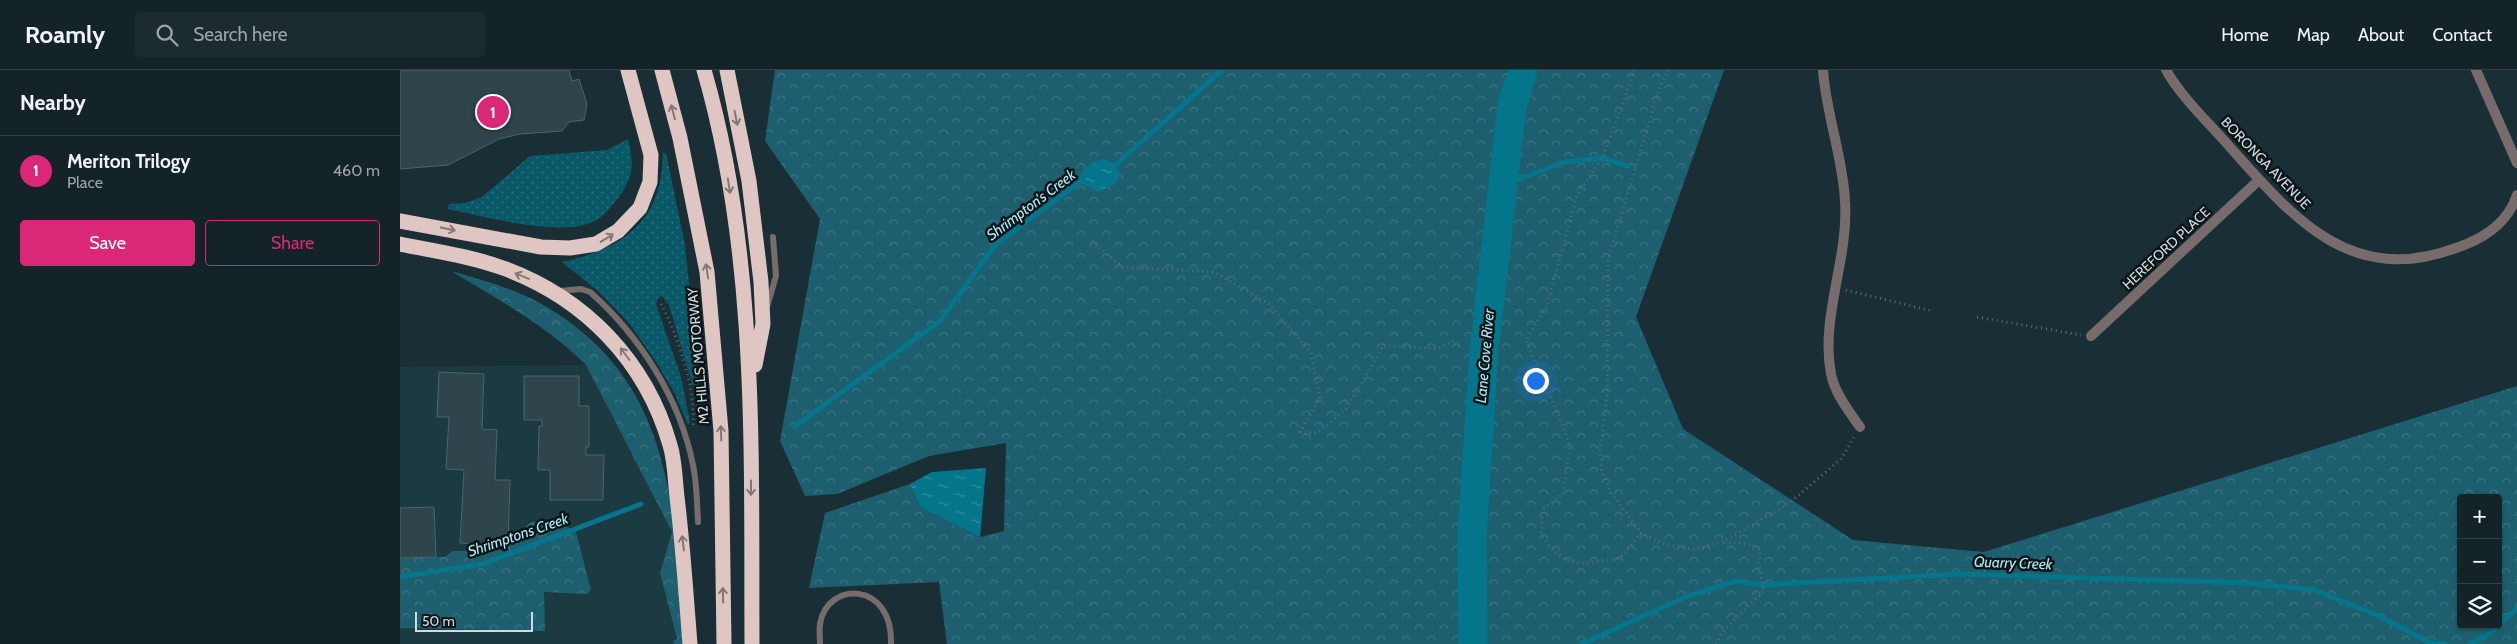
<!DOCTYPE html>
<html lang="en">
<head>
<meta charset="utf-8">
<style>
  :root { --surface:#132328; --page:#1c2b30; --text:#f1f3f6; --muted:#9da4a8; --line:#324045; --accent:#db2777 }
  body { margin:0; font-family:Cabin,sans-serif; background:var(--page); color:var(--text) }
  .controls { position:absolute; right:15px; bottom:15px; display:grid; overflow:hidden; border-radius:5px; box-shadow:0 1px 4px #0004 }
  .controls button { width:45px; height:45px; display:grid; place-items:center; padding:0; border:0; border-bottom:1px solid var(--line); background:var(--surface); color:var(--text); font:25px sans-serif }
  .scale { position:absolute; left:15px; bottom:12px; width:118px; box-sizing:border-box; padding-left:5px; border:2px solid #cfdbdf; border-top:0; font-size:14px; line-height:18px; white-space:nowrap; color:#cfdbdf; -webkit-text-stroke:4px #0c1618; paint-order:stroke }
  .you { position:absolute; left:1135px; top:310px; width:18px; height:18px; margin:-12px; border:4px solid #fff; border-radius:50%; background:#1a73e8; box-shadow:0 0 0 8px #1a73e833 }
  .badge { display:grid; place-items:center; width:32px; height:32px; border-radius:50%; background:var(--accent); color:#fff; font-size:16px; font-weight:700 }
  .pin { position:absolute; translate:-50% -50%; border:2px solid #fff; box-shadow:0 1px 5px #0006 }
  .list { margin:0; padding:0; list-style:none }
  h2 { display:flex; justify-content:space-between; align-items:center; height:65px; margin:0; padding:0 20px; font-size:21px }
  h2 small { font-size:16px; font-weight:400; color:var(--muted) }
  .list li { display:grid; grid-template-columns:32px 1fr auto; gap:15px; align-items:center; box-sizing:border-box; height:70px; padding:0 20px; border-top:1px solid var(--line) }
  .list b { display:block; font-size:19px; white-space:nowrap }
  .list p { margin:0; font-size:16px; white-space:nowrap; color:var(--muted) }
  .list em { font-size:16px; font-style:normal; color:var(--muted) }
  .actions { display:flex; gap:10px; padding:15px 20px }
  .actions a { flex:1; padding:11px 0; border:1px solid var(--accent); border-radius:5px; text-align:center; font-size:18px; color:var(--accent) }
  .actions .main { background:var(--accent); color:#fff }
  .icon { flex:none; width:28px; height:28px; fill:none; stroke:currentColor; stroke-width:2; stroke-linecap:round; stroke-linejoin:round }
  .map { position:relative; flex:none; width:2117px; height:574px; overflow:hidden }
  header { display:flex; align-items:center; gap:30px; box-sizing:border-box; height:70px; padding:0 25px; background:var(--surface); border-bottom:1px solid var(--line) }
  header strong { font-size:24px }
  nav { display:flex; gap:28px; margin-inline-start:auto; font-size:18px }
  .search { width:350px; height:45px; background:var(--page); display:flex; align-items:center; gap:12px; box-sizing:border-box; padding:0 18px; border-radius:5px; color:var(--muted); font-size:19px }
  main { display:flex }
  aside { flex:1; background:var(--surface) }
  .map>svg:first-child { display:block }
</style>
</head>
<body>
<header>
<strong>Roamly</strong>
<div class="search"><svg class="icon" aria-label="search" viewBox="0 0 24 24"><circle cx="10" cy="10" r="6"/><path d="M15 15l6 6"/></svg>Search here</div>
<nav><a>Home</a><a>Map</a><a>About</a><a>Contact</a></nav>
</header>
<main>
<aside>
<h2>Nearby<small></small></h2>
<ul class="list">
<li><span class="badge">1</span><div><b>Meriton Trilogy</b><p>Place</p></div><em>460 m</em></li>
</ul>
<div class="actions"><a class="main">Save</a><a>Share</a></div>
</aside>
<div class="map">
<svg width="2117" height="574" viewBox="0 0 2117 574">
  <defs>
    <pattern id="grass-dots" width="8" height="8" patternUnits="userSpaceOnUse" patternTransform="scale(1.25)"><rect width="8" height="8" fill="#095868"/><path d="M2 2h.1M6 6h.1" fill="none" stroke="#2c6f7d" stroke-width="1.8" stroke-linecap="round"/></pattern>
    <pattern id="forest-crowns" width="20" height="18" patternUnits="userSpaceOnUse" patternTransform="scale(1.25)"><rect width="20" height="18" fill="#1d5f6e"/><path d="M2 6a3 3 0 1 1 6 0M12 15a3 3 0 1 1 6 0" fill="none" stroke="#3d7582"/></pattern>
    <pattern id="water-ripples" width="26" height="14" patternUnits="userSpaceOnUse" patternTransform="scale(1.25)"><rect width="26" height="14" fill="#04768b"/><path d="M2 4q2-2 4 0t4 0M15 11q2-2 4 0t4 0" fill="none" stroke="#338fa0"/></pattern>
  </defs>
  <rect width="100%" height="100%" fill="#192f35"/>
  <path fill="#1b3a42" d="M 186,295 L 272,462 L 260,503 L 277,570 L 273,571 L 274,574 L 0,574 L 0,297 Z"/>
  <path fill="url(#grass-dots)" d="M 228,69 C 234,95 234,105 219,127 C 213,134 206,144 198,149 C 168,170 83,146 48,139 L 49,134 L 65,133 L 82,127 L 130,86 L 207,80 Z
    M 263,83 L 266,83 L 285,175 L 303,349 L 299,350 L 293,316 L 269,235 L 262,226 L 258,228 L 256,234 L 281,307 L 290,352 L 288,355 L 275,324 L 257,293 L 229,253 L 199,222 L 162,192 C 224,178 262,152 263,83 Z"/>
  <path fill="url(#forest-crowns)" fill-rule="evenodd" d="M 375,0 L 1324,0 L 1236,247 L 1283,359 L 1453,470 L 1584,482 L 2117,316 L 2117,574 L 547,574 L 539,512 L 409,518 L 425,443 L 510,414 L 520,437 L 580,467 L 604,461 L 606,373 L 529,386 L 437,424 L 405,426 L 380,371 L 420,149 L 365,71 ZM 2061,428 L 2098,428 L 2098,555 L 2061,555 Z
    M 51,201 C 81,210 113,218 140,233 C 275,309 274,438 284,574 L 274,574 L 273,571 L 277,569 L 260,503 L 272,462 L 186,295 C 147,256 98,229 51,201 Z
    M 131,452 L 159,452 L 176,462 L 191,520 L 187,524 L 144,522 L 145,561 L 0,558 L 0,488 L 45,487 L 52,481 L 103,480 Z"/>
  <path fill="url(#water-ripples)" d="M 705,89 L 717,95 L 720,105 L 714,115 L 698,122 L 679,112 C 679,98 693,92 705,89 Z
    M 586,398 L 580,467 L 520,437 L 510,414 L 532,402 Z"/>
  <g fill="none" stroke-linecap="round" stroke-linejoin="round">
    <path stroke="#04768b" stroke-width="5" d="M 712,98 L 822,0
      M 1103,115 L 1164,92 L 1202,88 L 1228,96
      M 395,356 L 540,251 L 595,175 L 683,110
      M 0,507 L 83,494 L 241,434
      M 1181,574 L 1288,526 L 1336,511 L 1362,515 L 1561,504 L 1847,513 L 1914,520 L 1979,546 L 2029,572 L 2045,574
      M 2070,574 L 2091,563 L 2117,538"/>
    <path stroke="#04768b" stroke-width="29" d="M 1073,574 L 1072,466 L 1084,281 L 1112,36 L 1123,0"/>
  </g>
  <path fill="#2e454b" stroke="#4d646b" d="M 0,0 L 169,0 L 172,11 L 179,9 L 187,34 L 184,50 L 169,52 L 162,61 L 120,64 L 99,69 L 48,95 L 0,99 Z
    M 39,302 L 84,304 L 82,359 L 97,360 L 95,410 L 110,410 L 108,475 L 60,473 L 64,400 L 46,399 L 49,347 L 37,347 Z
    M 124,306 L 179,306 L 179,336 L 189,336 L 189,377 L 186,377 L 186,385 L 204,385 L 203,430 L 150,430 L 150,400 L 138,400 L 139,356 L 142,356 L 142,350 L 124,350 Z
    M 34,437 L 36,487 L 0,488 L 0,438 Z"/>
  <g fill="none" stroke-linecap="round" stroke-linejoin="round">
    <path stroke="#5b6d73" stroke-width="3" stroke-dasharray="1 4" stroke-linecap="butt" d="M 1234,0 L 1224,31 L 1202,88 L 1177,125 L 1147,236 L 1126,270 L 1170,374 L 1163,424 L 1143,439 L 1141,465 C 1170,502 1177,494 1220,488 L 1241,463
      M 1269,0 L 1260,16 L 1208,190 L 1207,326 L 1200,380 L 1202,401 L 1211,423 L 1241,463 L 1262,473 L 1293,479 L 1322,472 L 1388,434 L 1441,389 L 1454,367
      M 692,171 L 722,197 L 814,202 L 868,233 L 911,283 L 920,328 L 900,362 L 917,363 L 946,339 L 984,275 L 1036,279 L 1055,270
      M 1446,220 L 1532,241
      M 261,234 C 278,266 296,319 293,355
      M 1577,247 L 1681,265
      M 1316,574 L 1322,562 L 1364,521 L 1359,494 L 1360,481 L 1352,474 L 1322,472"/>
    <path stroke="#776c6b" stroke-width="6" d="M 159,221 L 181,219 L 190,222 C 240,266 280,329 293,395 C 297,414 297,433 298,452
      M 367,237 L 376,206 L 373,167
      M 420,574 C 420,568 419,561 420,554 C 427,510 493,511 491,574"/>
    <path stroke="#776c6b" stroke-width="10" d="M 1423,0 C 1426,44 1443,87 1445,131 C 1449,189 1420,247 1431,304 C 1435,324 1449,341 1460,357
      M 1766,0 C 1782,28 1808,52 1829,76 C 1893,148 1951,217 2056,178 C 2083,169 2108,153 2117,125
      M 2076,0 L 2117,93
      M 1691,266 L 1859,110"/>
    <path stroke="#e0c6c2" stroke-width="15" d="M 262,0 L 280,68 L 307,202 L 321,361 L 324,574
      M 304,0 C 358,186 351,382 352,574
      M 327,0 L 349,111 L 361,212 L 363,254 L 355,295
      M 0,151 L 141,177 L 170,178 L 196,174 L 218,161 L 240,138 L 250,112 L 251,85 L 228,0
      M 0,174 C 34,181 70,186 103,198 C 185,228 246,291 270,375 C 275,391 275,410 277,427 C 283,476 286,525 290,574"/>
  </g>
  <defs><path id="oneway-shaft" d="M-6 0H5M1.5-3L5.5 0L1.5 3" fill="none" stroke-width="1.6" stroke-linecap="round" stroke-linejoin="round" transform="scale(1.25)"/></defs>
  <g stroke="#817776">
    <use href="#oneway-shaft" transform="translate(273 42) rotate(-105)"/>
    <use href="#oneway-shaft" transform="translate(336 48) rotate(79)"/>
    <use href="#oneway-shaft" transform="translate(329 116) rotate(81)"/>
    <use href="#oneway-shaft" transform="translate(48 159) rotate(11)"/>
    <use href="#oneway-shaft" transform="translate(207 168) rotate(-31)"/>
    <use href="#oneway-shaft" transform="translate(307 201) rotate(-99)"/>
    <use href="#oneway-shaft" transform="translate(122 206) rotate(-158)"/>
    <use href="#oneway-shaft" transform="translate(225 284) rotate(-127)"/>
    <use href="#oneway-shaft" transform="translate(321 363) rotate(-92)"/>
    <use href="#oneway-shaft" transform="translate(351 418) rotate(90)"/>
    <use href="#oneway-shaft" transform="translate(283 473) rotate(-97)"/>
    <use href="#oneway-shaft" transform="translate(323 525) rotate(-91)"/>
  </g>
  <g text-anchor="middle" stroke-width="5" stroke-linejoin="round" paint-order="stroke">
    <g font-size="14" fill="#cfdbdf" stroke="#0c1618">
      <text transform="translate(1866 93) rotate(46)" y="5">BORONGA AVENUE</text>
      <text transform="translate(1766 178) rotate(-43)" y="5">HEREFORD PLACE</text>
      <text transform="translate(298 286) rotate(-95)" y="5">M2 HILLS MOTORWAY</text>
    </g>
    <g font-size="15" font-style="italic" fill="#b2e8f6" stroke="#0c1618">
      <text transform="translate(631 135) rotate(-37)" y="5">Shrimpton's Creek</text>
      <text transform="translate(1085 286) rotate(-85)" y="5">Lane Cove River</text>
      <text transform="translate(118 465) rotate(-19)" y="5">Shrimptons Creek</text>
      <text transform="translate(1613 493) rotate(2)" y="5">Quarry Creek</text>
    </g>
  </g>
</svg>
<div class="controls">
<button>+</button>
<button>−</button>
<button><svg class="icon" aria-label="layers" viewBox="0 0 24 24"><path d="M12 4l9 5-9 5-9-5zM3 14l9 5 9-5"/></svg></button>
</div>
<div class="scale">50 m</div>
<div class="you"></div>
<div class="pin badge" style="left:93px;top:42px">1</div>
</div>
</main>
</body>
</html>
